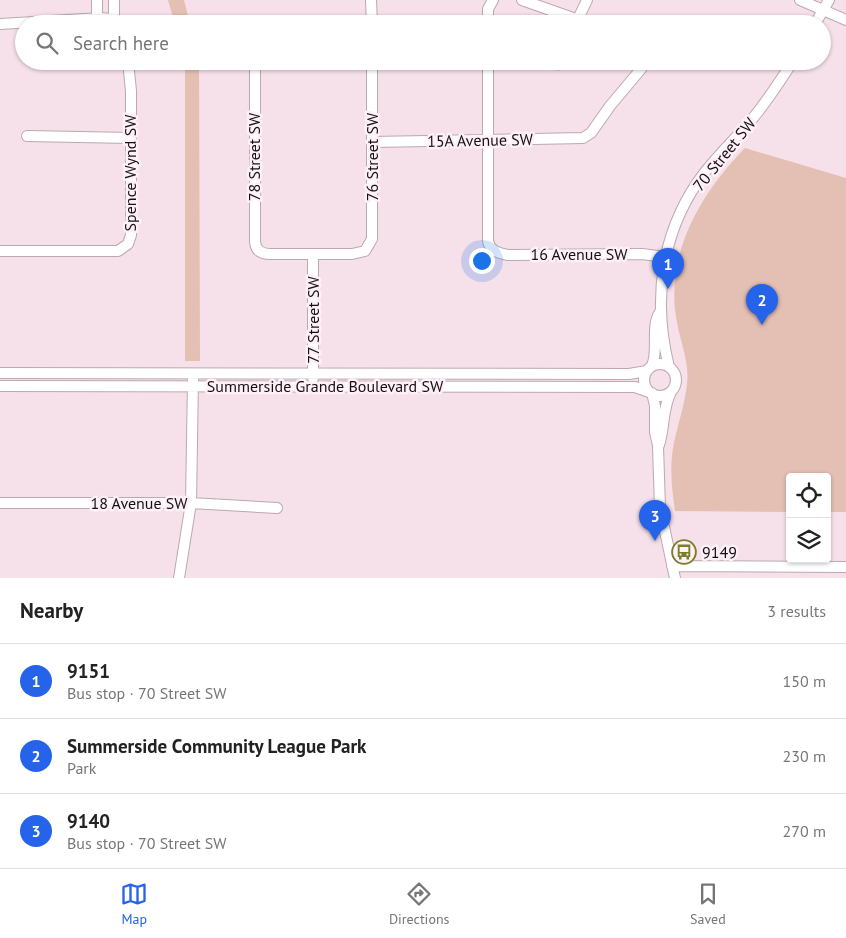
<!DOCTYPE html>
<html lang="en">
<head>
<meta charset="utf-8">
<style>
  :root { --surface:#fff; --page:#f2f2f2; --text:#222; --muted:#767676; --line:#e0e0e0; --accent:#2563eb }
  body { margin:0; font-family:"PT Sans",sans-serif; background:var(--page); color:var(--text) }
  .controls { position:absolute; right:15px; bottom:15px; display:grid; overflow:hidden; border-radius:5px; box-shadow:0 1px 4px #0004 }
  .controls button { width:45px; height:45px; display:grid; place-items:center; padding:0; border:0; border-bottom:1px solid var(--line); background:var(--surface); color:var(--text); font:25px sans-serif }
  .you { position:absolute; left:481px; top:260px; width:18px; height:18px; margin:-12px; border:4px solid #fff; border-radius:50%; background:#1a73e8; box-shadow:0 0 0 8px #1a73e833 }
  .badge { display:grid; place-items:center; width:32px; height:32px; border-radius:50%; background:var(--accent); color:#fff; font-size:16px; font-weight:700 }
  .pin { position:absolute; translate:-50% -41px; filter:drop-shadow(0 1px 2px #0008) }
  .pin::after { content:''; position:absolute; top:26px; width:18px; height:15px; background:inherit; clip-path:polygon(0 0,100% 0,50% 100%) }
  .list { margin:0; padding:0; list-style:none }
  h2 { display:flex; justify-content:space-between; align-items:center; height:65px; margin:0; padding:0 20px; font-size:21px }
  h2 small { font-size:16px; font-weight:400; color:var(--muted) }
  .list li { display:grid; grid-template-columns:32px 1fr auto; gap:15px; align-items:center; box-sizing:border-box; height:75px; padding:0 20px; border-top:1px solid var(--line) }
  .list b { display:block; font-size:19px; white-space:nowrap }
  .list p { margin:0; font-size:16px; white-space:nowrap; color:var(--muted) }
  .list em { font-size:16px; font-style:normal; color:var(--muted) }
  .icon { flex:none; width:28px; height:28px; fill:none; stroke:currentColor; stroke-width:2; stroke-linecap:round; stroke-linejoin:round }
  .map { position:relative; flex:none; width:846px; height:578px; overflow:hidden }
  .search { position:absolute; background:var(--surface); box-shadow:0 1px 4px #0004; left:15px; right:15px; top:15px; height:55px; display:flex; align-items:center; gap:12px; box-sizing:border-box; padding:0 18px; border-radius:28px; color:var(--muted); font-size:19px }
  .sheet { height:290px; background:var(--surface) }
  nav { display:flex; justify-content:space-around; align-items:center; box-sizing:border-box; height:70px; border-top:1px solid var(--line); background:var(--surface); font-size:14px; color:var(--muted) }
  nav a { display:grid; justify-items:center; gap:2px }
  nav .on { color:var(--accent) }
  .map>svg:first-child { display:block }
</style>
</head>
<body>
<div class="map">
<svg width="846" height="578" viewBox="0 0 846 578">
  <rect width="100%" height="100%" fill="#f6e0ea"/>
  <path fill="#e4bfb4" d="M 168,0 L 184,0 L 190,24 L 175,24 Z
    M 185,61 L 199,61 L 200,361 L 185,361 Z
    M 548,61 L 566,61 L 559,71 L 548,69 Z
    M 745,148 L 846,178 L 846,512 L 827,512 L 827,477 L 790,477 L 790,512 L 675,511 C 672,489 669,466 674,443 C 678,423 685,404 687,384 C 690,362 679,339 676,317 C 666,252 701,193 745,148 Z"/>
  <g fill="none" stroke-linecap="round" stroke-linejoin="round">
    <g stroke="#bda8b2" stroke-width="12">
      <path id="minor" d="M 97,0 L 97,18
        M 114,0 L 114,21
        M 371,0 L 372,24
        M 522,0 L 590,24
        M 800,0 L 846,20
        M 578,19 L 587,0
        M 0,24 L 101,18 L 110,19 L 116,24
        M 488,24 L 488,9 L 493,0
        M 815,24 L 829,0
        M 255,61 L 255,242 C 256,251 262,254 270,254 L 352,254 L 365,251 L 372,239 L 372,61
        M 488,61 L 488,241 C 490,251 498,253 508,255 L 642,254 L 665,257
        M 27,136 L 131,138
        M 372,142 L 583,138 L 591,133 L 610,106 L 641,69 L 644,61
        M 0,251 L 118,251 L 128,244 L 131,235 L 131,91 L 128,61
        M644 380a16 16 0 1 1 32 0a16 16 0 1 1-32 0Z
        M 652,366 C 659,348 650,328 660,312
        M 669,367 C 652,299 661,229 705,172 C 720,153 738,136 753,118 C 768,100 780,81 793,61
        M 0,373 L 629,374 L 647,371
        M 313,378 L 313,254
        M 0,386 L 635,387 L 649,392
        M 652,393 L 655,406 L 655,432 L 658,446 L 660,508 L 675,578
        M 659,445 C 665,427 662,409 671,392
        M 0,503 L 191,503 L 277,508
        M 672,566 L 846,567
        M 179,578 L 191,503 L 193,379"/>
    </g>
    <use href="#minor" stroke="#fff" stroke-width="10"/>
  </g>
  <defs>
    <g id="bus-ring" transform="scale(1.25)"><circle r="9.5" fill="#fdf0f6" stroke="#787e29" stroke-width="1.5"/><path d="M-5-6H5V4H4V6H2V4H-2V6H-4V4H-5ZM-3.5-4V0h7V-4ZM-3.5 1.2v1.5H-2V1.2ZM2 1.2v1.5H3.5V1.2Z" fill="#787e29"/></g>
  </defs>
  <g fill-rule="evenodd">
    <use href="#bus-ring" x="684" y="552"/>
  </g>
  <g text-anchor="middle" stroke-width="5" stroke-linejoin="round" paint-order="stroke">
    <g font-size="16" fill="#160f12" stroke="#fdf0f6">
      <text transform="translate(480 140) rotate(-1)" y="6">15A Avenue SW</text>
      <text transform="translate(724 154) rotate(-51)" y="6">70 Street SW</text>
      <text transform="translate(254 157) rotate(-90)" y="6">78 Street SW</text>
      <text transform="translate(372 157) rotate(-90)" y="6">76 Street SW</text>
      <text transform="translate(130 173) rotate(-90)" y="6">Spence Wynd SW</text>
      <text x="579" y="260">16 Avenue SW</text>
      <text transform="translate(313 320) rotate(-90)" y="6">77 Street SW</text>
      <text x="325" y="392">Summerside Grande Boulevard SW</text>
      <text x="139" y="509">18 Avenue SW</text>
    </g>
    <g font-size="16" fill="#160f12" stroke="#fdf0f6" text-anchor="start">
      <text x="702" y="558">9149</text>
    </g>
  </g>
</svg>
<div class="controls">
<button><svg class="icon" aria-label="locate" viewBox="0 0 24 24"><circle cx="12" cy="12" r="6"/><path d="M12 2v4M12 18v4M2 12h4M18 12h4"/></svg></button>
<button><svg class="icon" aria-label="layers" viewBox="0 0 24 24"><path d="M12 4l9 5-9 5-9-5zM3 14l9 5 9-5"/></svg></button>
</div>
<div class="you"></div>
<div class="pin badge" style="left:668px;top:289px">1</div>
<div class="pin badge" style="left:762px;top:325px">2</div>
<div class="pin badge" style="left:655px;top:541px">3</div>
<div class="search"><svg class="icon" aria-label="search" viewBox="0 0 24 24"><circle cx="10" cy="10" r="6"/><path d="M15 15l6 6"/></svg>Search here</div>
</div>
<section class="sheet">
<h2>Nearby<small>3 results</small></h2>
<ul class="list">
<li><span class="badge">1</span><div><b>9151</b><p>Bus stop · 70 Street SW</p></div><em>150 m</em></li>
<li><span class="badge">2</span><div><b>Summerside Community League Park</b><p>Park</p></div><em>230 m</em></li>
<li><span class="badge">3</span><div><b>9140</b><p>Bus stop · 70 Street SW</p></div><em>270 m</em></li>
</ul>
</section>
<nav>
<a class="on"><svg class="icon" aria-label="map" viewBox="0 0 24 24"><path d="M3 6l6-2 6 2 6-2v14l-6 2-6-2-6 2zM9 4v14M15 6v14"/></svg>Map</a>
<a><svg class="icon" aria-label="directions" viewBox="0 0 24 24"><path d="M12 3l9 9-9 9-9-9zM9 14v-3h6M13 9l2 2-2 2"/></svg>Directions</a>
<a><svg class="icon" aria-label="saved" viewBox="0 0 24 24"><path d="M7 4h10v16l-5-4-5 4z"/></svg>Saved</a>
</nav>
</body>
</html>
